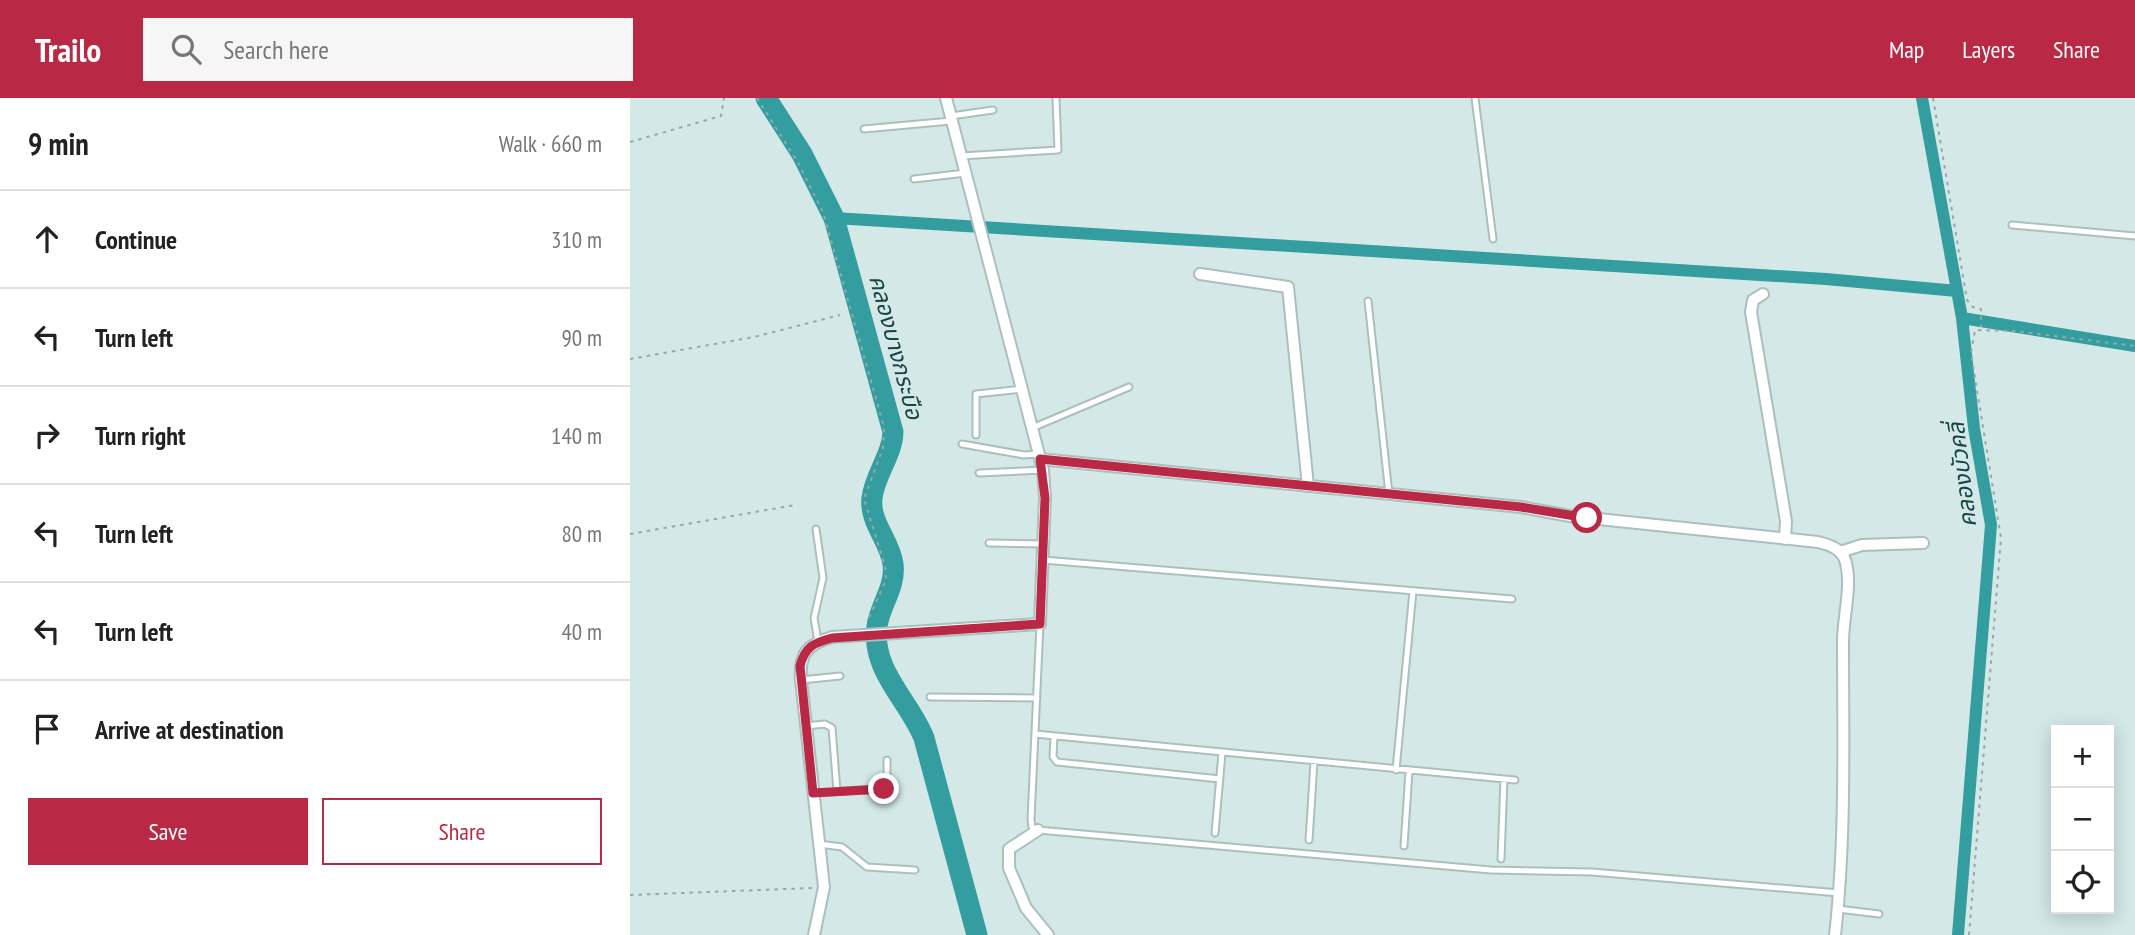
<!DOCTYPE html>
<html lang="en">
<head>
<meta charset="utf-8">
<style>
  :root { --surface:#fff; --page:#f6f6f6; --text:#222; --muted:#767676; --line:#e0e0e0; --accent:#b92845 }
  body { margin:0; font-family:"PT Sans Narrow","Noto Sans Thai",sans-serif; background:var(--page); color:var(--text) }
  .controls { position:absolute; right:21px; bottom:21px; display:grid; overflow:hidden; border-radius:0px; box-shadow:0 4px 18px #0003 }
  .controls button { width:63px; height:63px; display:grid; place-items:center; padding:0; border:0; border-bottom:2px solid var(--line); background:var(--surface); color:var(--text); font:35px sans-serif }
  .stop { position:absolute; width:21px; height:21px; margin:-16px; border:5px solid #b92845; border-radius:50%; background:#fff }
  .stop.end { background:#b92845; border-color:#fff; box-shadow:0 2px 7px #0008 }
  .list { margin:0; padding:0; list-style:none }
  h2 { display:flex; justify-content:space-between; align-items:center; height:91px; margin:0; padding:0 28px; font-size:30px }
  h2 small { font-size:23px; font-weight:400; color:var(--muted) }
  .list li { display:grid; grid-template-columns:46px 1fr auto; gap:21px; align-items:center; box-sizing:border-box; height:98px; padding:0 28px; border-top:2px solid var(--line) }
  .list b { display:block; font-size:26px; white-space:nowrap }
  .list em { font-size:23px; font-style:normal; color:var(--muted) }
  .actions { display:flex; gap:14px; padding:21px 28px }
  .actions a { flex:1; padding:16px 0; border:2px solid var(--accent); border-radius:0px; text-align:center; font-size:24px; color:var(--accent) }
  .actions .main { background:var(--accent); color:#fff }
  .icon { flex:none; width:38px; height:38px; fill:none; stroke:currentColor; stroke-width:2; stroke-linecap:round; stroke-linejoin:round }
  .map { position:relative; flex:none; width:1505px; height:837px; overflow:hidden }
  header { display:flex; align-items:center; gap:42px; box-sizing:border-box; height:98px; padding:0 35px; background:var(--accent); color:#fff }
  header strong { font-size:33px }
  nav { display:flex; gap:38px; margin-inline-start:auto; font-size:24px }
  .search { width:490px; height:63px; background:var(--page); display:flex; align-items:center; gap:18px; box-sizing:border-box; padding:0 24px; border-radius:0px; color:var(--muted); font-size:26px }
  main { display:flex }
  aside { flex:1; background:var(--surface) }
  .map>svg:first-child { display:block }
</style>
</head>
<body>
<header>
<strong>Trailo</strong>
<div class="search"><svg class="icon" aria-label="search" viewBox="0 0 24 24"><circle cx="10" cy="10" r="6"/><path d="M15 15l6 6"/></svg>Search here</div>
<nav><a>Map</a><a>Layers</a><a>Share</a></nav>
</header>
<main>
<aside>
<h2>9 min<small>Walk · 660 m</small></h2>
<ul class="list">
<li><svg class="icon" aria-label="ahead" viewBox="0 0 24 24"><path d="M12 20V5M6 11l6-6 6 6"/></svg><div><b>Continue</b></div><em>310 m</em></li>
<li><svg class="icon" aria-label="left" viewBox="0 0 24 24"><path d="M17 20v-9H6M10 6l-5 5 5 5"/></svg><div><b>Turn left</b></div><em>90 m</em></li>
<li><svg class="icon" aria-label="right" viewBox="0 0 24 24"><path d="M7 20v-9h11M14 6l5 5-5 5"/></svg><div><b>Turn right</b></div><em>140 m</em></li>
<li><svg class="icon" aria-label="left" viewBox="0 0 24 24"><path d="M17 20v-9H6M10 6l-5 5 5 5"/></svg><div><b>Turn left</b></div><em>80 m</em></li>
<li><svg class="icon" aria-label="left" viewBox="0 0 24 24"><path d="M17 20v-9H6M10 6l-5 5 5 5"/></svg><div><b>Turn left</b></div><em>40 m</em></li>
<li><svg class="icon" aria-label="arrive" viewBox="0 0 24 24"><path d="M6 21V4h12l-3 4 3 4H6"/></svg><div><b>Arrive at destination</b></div></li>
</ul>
<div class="actions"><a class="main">Save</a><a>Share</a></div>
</aside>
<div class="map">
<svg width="1505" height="837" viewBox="0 0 1505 837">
  <rect width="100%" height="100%" fill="#d4e8e8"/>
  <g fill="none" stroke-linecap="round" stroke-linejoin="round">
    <path stroke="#339d9f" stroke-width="12" d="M 1292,0 L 1332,220 L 1344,330 L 1361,427 L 1328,837
      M 204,120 L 1196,181 L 1327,193
      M 1332,220 L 1505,248"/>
    <path stroke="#339d9f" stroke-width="21" d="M 136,0 L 172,56 L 204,120 L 263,334 C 262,358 245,376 242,400 C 239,424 260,443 263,466 C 266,489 250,507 247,528 C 241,573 279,602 294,640 L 347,837"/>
    <g stroke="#acbfbf" stroke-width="9">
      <path id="lane" d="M 845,0 L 863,141
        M 321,18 L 363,12
        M 234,31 L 321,23
        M 331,58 L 428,52 L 426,0
        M 284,81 L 336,75
        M 1382,127 L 1505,138
        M 738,203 L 759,396
        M 402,330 L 499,289
        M 346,337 L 346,296 L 392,291
        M 332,346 L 394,357 L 408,356
        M 349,375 L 413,372
        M 186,431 L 193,480 L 184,520 L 188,543
        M 359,445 L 414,446
        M 413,462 L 882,501
        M 410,526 L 401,721 L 402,729 L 408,732 L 861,772 L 962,774 L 1209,795
        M 171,582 L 210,578
        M 300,599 L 407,600
        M 175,628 L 195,626 L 202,630 L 207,693
        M 405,636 L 885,682
        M 424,638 L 423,659 L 427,664 L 590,681
        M 766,672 L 783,493
        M 183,695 L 257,690 L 257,662
        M 585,735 L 592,655
        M 679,742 L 684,664
        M 189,746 L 212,749 L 237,769 L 285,772
        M 774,748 L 779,673
        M 871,761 L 874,681
        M 1208,811 L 1249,816"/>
    </g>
    <g stroke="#acbfbf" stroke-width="14">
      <path id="street" d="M 570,176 L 658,189 L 678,388
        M 1133,196 L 1123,202 L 1121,214 L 1156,423 L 1155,441
        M 410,361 L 891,409 L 940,418 L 1188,444 C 1200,447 1213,451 1216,465 C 1222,489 1213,519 1213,544 C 1213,642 1216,740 1205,837
        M 1210,454 L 1232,447 L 1293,445
        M 408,732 L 379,751 L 379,770 L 396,810 L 418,837
        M 184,837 L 194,789 L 171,582 C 169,556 177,546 202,539 L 410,526 L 415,400 L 413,372 L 316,0"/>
    </g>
    <path stroke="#98a7a7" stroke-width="2" stroke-dasharray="3.5 5" stroke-linecap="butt" d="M 127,0 L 167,63 L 193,114 L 254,329 L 253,350 L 234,401 L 255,468 L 256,482 L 237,524
      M 1303,0 L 1337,202 L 1343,209 L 1351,211 L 1351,229
      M 0,44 L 91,18 L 94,0
      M 0,261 L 124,239 L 210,217
      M 0,436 L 165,407
      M 0,797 L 182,790
      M 1339,837 L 1371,440 L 1341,255 L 1345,232 L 1384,233 L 1505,248"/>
    <use href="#lane" stroke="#fff" stroke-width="5"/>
    <use href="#street" stroke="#fff" stroke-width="10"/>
  </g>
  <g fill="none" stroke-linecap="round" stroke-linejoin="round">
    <path stroke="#b92845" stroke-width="9" d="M 254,691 L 183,695 L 170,568 C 175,549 183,545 202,540 L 410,526 L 415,400 L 410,361 L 891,409 L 957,420"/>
  </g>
  <g text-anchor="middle" stroke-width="5" stroke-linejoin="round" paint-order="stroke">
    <g font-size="23" font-style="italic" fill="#174546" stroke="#d4e8e8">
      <text transform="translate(266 249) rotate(75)" y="8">คลองบางกระบือ</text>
      <text transform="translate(1332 377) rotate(-97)" y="8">คลองบัวคลี่</text>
    </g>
  </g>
</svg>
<div class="controls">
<button>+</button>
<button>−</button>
<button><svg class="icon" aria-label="locate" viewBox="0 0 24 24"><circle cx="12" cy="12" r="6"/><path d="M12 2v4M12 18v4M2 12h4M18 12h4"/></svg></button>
</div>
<div class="stop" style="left:957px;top:420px"></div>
<div class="stop end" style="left:254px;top:691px"></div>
</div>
</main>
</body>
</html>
